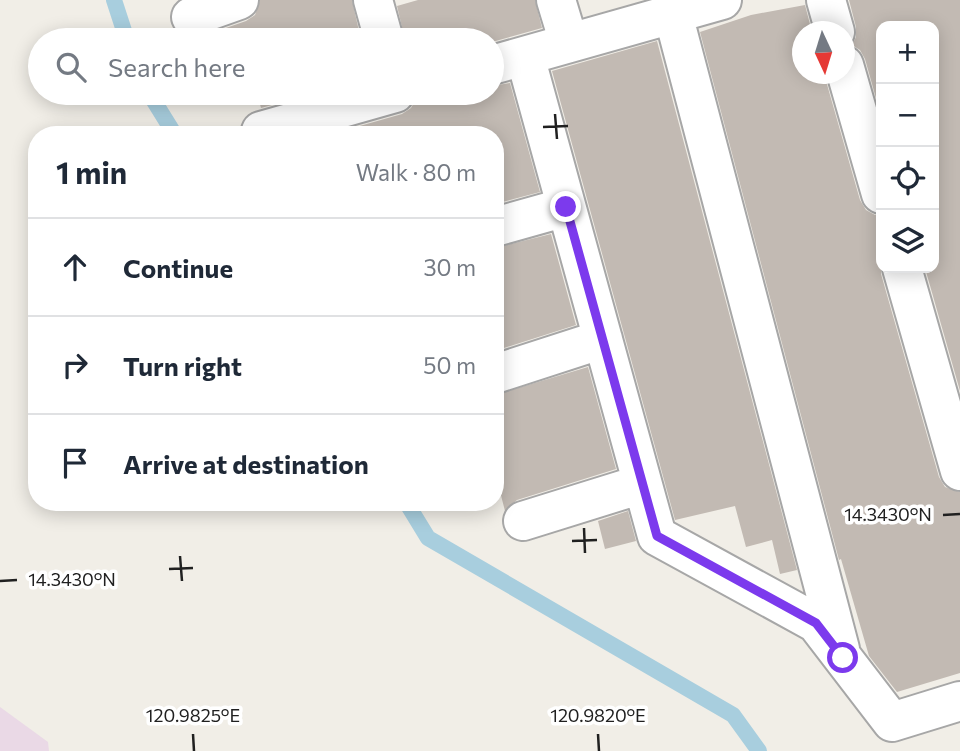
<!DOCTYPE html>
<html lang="en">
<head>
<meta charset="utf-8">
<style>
  :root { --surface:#fff; --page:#f6f6f7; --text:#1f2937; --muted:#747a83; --line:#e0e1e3 }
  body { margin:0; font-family:Commissioner,sans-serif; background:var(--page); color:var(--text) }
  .controls { position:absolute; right:21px; top:21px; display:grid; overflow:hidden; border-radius:14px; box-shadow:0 4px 18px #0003 }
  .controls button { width:63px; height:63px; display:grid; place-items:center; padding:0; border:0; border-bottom:2px solid var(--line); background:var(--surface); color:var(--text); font:35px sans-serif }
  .compass { position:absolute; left:792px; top:21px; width:63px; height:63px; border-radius:50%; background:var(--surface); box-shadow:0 4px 18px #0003; rotate:176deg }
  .stop { position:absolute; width:21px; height:21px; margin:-16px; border:5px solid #7c3aed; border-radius:50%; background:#fff }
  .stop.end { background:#7c3aed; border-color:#fff; box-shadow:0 2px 7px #0008 }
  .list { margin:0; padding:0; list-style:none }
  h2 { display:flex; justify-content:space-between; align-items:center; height:91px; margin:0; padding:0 28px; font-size:30px }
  h2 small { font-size:23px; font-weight:400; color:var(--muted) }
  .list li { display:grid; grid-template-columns:46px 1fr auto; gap:21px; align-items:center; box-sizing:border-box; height:98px; padding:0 28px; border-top:2px solid var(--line) }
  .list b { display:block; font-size:26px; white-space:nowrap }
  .list em { font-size:23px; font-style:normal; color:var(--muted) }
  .icon { flex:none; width:38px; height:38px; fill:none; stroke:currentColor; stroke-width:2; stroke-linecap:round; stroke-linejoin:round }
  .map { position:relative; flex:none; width:960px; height:751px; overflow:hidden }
  .search { position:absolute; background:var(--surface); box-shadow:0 4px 18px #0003; left:28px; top:28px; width:476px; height:77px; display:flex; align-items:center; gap:18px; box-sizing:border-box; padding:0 24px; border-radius:38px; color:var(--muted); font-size:26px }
  .panel { position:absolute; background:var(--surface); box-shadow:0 4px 18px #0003; left:28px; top:126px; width:476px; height:385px; border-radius:28px }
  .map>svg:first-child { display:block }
</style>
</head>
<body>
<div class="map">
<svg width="960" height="751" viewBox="0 0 960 751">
  <rect width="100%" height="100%" fill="#f1eee7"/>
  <path fill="#ead9e6" d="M 0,707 L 48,742 L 49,751 L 0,751 Z"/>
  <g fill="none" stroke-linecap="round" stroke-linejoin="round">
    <path stroke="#a8cede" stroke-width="16" d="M 114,0 L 127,40
      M 149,93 L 175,135
      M 406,502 L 428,538 L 733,715 L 759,751"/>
  </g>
  <path fill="#c2bab3" d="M 260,0 L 352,0 L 361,40 L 204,40 L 203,36 L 246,21 L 255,15 Z
    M 418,0 L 535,0 L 542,28 L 492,42 L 492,40 L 405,40 L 397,6 Z
    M 849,0 L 960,0 L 960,391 L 925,268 L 934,268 L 934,26 L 881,26 L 881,116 L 865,59 L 860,50 L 852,45 L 856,37 L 856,27 Z
    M 805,5 L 812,32 L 802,32 L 802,74 L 824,74 L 860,200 L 866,210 L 875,215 L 881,215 L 881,274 L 939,477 L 945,487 L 960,492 L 960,673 L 897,692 L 869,656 L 841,559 L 839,560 L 700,32 L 751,15 Z
    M 657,41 L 797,570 L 780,574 L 772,540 L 746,547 L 735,506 L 675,520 L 552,71 Z
    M 510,83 L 540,192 L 495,204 L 495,135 L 328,135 L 402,114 L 411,108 L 416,99 L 416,93 L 492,93 L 492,86 Z
    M 257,93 L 316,93 L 261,108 Z
    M 551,234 L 576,325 L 504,348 L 495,309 L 495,248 Z
    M 588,367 L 616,469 L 517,500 L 505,511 L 495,472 L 495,395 Z
    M 628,511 L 636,541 L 605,549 L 598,521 Z"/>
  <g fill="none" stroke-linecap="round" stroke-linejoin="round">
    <g stroke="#a7a7a7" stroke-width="42">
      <path id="minor" d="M 373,0 L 384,40
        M 556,0 L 569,43
        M 826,0 L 835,32
        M 673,14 L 840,649
        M 191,17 L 239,0
        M 525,56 L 657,536 L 816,623 L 892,722 L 960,701
        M 492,65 L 722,0
        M 844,65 L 881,194
        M 261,131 L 395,93
        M 495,227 L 566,207
        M 902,268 L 960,471
        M 495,374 L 603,339
        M 523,521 L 642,484"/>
    </g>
    <use href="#minor" stroke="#fff" stroke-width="38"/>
  </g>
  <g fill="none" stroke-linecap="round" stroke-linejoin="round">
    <path stroke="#7c3aed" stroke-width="9" d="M 566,207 L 657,536 L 816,623 L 843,658"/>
  </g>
  <path fill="none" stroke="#202020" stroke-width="2.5" d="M 555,114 L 557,139M 543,127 L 568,126M 943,515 L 960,514M 584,528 L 585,553M 572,541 L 597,540M 180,556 L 182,581M 169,569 L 193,568M 0,581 L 17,580M 193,734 L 194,751M 598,734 L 599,751"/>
  <g font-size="18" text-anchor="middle" fill="#202020" stroke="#fff" stroke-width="7" stroke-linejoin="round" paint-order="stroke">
    <text x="888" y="521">14.3430°N</text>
    <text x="72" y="586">14.3430°N</text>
    <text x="193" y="722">120.9825°E</text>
    <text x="598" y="722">120.9820°E</text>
  </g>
</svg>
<div class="controls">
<button>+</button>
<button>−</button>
<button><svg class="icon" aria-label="locate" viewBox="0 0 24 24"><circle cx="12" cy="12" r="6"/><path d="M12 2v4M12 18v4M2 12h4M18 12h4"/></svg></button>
<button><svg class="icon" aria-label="layers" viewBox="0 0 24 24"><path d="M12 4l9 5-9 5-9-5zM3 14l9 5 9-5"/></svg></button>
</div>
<svg class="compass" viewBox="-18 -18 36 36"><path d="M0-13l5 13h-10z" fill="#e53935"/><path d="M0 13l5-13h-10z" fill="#747a83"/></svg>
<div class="stop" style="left:843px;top:658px"></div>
<div class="stop end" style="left:566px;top:207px"></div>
<div class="search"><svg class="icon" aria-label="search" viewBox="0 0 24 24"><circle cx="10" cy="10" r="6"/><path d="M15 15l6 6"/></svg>Search here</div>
<section class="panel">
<h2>1 min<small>Walk · 80 m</small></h2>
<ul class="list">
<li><svg class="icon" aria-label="ahead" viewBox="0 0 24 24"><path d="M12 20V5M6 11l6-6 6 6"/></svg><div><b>Continue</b></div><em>30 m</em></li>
<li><svg class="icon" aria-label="right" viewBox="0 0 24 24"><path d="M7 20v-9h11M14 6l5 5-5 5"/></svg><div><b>Turn right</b></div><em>50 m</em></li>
<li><svg class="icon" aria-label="arrive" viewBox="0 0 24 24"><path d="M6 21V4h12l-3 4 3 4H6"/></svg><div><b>Arrive at destination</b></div></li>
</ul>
</section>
</div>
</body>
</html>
